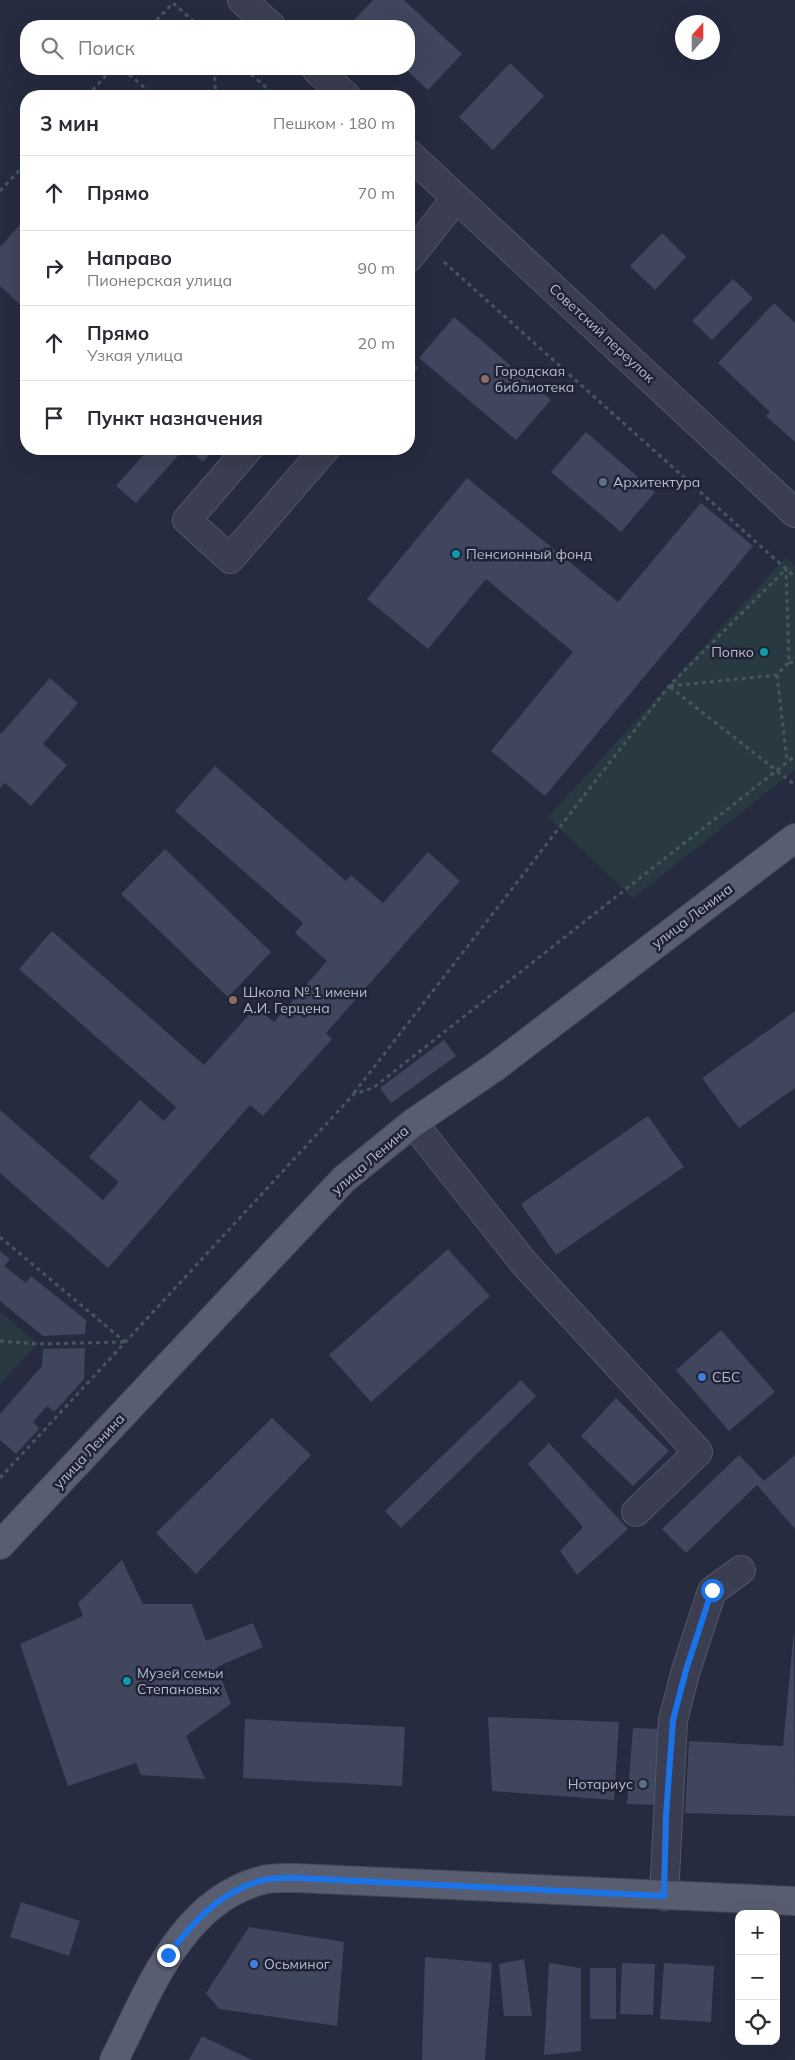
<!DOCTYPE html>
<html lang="ru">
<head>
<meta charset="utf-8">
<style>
  :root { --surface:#fff; --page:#f2f2f3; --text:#2b2b33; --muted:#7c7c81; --line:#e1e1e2 }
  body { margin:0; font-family:Mulish,sans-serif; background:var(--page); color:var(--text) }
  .controls { position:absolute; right:15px; bottom:15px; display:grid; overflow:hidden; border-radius:10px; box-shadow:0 5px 20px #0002 }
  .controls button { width:45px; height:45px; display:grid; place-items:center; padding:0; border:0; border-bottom:1px solid var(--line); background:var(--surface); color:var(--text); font:25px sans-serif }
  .compass { position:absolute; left:675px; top:15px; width:45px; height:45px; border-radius:50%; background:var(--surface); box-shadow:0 5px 20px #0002; rotate:21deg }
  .stop { position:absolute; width:15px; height:15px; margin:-11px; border:4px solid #1a73e8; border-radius:50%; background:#fff }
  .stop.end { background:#1a73e8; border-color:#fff; box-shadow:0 1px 5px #0008 }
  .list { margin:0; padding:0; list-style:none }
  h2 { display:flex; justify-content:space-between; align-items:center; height:65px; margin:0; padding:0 20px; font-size:21px }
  h2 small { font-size:16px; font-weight:400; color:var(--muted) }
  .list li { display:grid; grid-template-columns:32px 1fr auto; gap:15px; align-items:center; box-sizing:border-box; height:75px; padding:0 20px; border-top:1px solid var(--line) }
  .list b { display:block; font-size:19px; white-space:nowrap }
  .list p { margin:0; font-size:16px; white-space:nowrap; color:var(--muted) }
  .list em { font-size:16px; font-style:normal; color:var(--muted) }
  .icon { flex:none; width:28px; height:28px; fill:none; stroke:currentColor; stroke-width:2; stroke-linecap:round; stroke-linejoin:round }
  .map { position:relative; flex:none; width:795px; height:2060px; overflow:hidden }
  .search { position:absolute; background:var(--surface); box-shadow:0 5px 20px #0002; left:20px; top:20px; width:395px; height:55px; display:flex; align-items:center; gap:12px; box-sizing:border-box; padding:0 18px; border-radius:20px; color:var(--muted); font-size:19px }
  .panel { position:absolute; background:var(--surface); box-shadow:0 5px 20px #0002; left:20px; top:90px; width:395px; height:365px; border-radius:20px }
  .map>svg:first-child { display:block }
</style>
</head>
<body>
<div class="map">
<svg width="795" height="2060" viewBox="0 0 795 2060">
  <rect width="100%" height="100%" fill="#262b40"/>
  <path fill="#283941" d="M 786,557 L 795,566 L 795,770 L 633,898 L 548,817 Z
    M 0,1312 L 38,1344 L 0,1384 Z"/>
  <path fill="#40465e" d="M 373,0 L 404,0 L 462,54 L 428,90 L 405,69 L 409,69 L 409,26 L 358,26 L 353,21 Z
    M 510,63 L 544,96 L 493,150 L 459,117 Z
    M 26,218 L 26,310 L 0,286 L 0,247 Z
    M 662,233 L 686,257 L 655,290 L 630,266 Z
    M 733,279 L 753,298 L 712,340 L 692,321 Z
    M 774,303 L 795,323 L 795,442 L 766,416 L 770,412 L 718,363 Z
    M 454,317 L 551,400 L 516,440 L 419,358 Z
    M 409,360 L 418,368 L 409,378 Z
    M 586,432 L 655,492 L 621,532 L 551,472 Z
    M 149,449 L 184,449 L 136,503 L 116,486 Z
    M 189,449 L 214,449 L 203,462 Z
    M 467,478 L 618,602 L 701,503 L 753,546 L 545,796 L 491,751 L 573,652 L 486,579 L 428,649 L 367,599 Z
    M 50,678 L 78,703 L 43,744 L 67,765 L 31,806 L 5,783 L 0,788 L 0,735 Z
    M 215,766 L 346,881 L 351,875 L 383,903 L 428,852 L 460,881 L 326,1033 L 332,1039 L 263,1116 L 250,1105 L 108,1268 L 0,1173 L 0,1110 L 103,1200 L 119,1182 L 89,1157 L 140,1100 L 164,1121 L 176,1107 L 19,969 L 52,931 L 204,1065 L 256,1007 L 274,1022 L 327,961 L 295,933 L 303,923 L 175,811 Z
    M 165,849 L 271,952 L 228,997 L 121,894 Z
    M 795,1011 L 795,1088 L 739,1128 L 702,1078 Z
    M 444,1040 L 456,1056 L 391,1103 L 380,1088 Z
    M 648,1116 L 684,1167 L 556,1255 L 521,1204 Z
    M 448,1249 L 490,1296 L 371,1402 L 329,1355 Z
    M 0,1251 L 10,1259 L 4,1266 L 26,1283 L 31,1276 L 86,1320 L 85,1334 L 43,1336 L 0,1301 Z
    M 721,1330 L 775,1392 L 729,1431 L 676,1370 Z
    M 85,1348 L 84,1379 L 54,1412 L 47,1406 L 33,1422 L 39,1429 L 16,1454 L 0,1440 L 0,1414 L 42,1366 L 43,1349 Z
    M 521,1380 L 536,1396 L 401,1528 L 385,1511 Z
    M 616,1398 L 669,1451 L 633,1486 L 581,1436 Z
    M 272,1418 L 311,1455 L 196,1574 L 156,1533 Z
    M 549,1443 L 628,1529 L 577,1575 L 560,1551 L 583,1527 L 528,1464 Z
    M 739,1455 L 764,1481 L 795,1455 L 795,1529 L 757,1485 L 686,1553 L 662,1529 Z
    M 122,1560 L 143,1604 L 192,1604 L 206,1641 L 253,1623 L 263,1647 L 217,1667 L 231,1704 L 186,1736 L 205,1779 L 141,1775 L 136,1763 L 68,1786 L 20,1644 L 83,1616 L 78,1603 Z
    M 794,1630 L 795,1816 L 685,1813 L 689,1741 L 783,1746 Z
    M 488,1717 L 619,1722 L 614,1800 L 492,1791 Z
    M 245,1719 L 405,1727 L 402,1786 L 243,1778 Z
    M 633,1728 L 663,1729 L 657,1805 L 627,1804 Z
    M 21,1902 L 80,1921 L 69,1956 L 10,1937 Z
    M 249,1927 L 344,1942 L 337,2026 L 219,2009 L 206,1993 Z
    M 425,1957 L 492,1963 L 485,2060 L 422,2060 Z
    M 524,1959 L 532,2016 L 504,2016 L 499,1964 Z
    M 549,1963 L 581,1968 L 581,2051 L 544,2055 Z
    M 622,1963 L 655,1964 L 653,2015 L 620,2014 Z
    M 664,1963 L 714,1966 L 711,2022 L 660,2019 Z
    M 590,1968 L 616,1968 L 616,2019 L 590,2019 Z
    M 202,2036 L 252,2060 L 189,2060 Z"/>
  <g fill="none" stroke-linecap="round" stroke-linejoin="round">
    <g stroke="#525668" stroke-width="30">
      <path id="minor" d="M 242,0 L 271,26
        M 316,69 L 346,96
        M 409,154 L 795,513
        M 409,258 L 456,198
        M 248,449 L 187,520 L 230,559 L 325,449
        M 413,1123 L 524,1263 L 698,1452 L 636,1512
        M 664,1896 L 673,1720 L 686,1670 L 712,1591 L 741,1570"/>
    </g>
    <g stroke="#434759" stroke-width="30">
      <path id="major" d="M 0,1545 L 344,1179 L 413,1123 L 495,1067 L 795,838
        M 114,2060 C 149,1992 180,1901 263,1880 C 273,1877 286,1878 297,1878 L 795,1901"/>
    </g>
    <path stroke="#46565e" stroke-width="3" stroke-dasharray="4 4" stroke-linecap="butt" d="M 151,26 L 173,3 L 199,26
      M 123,69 L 154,96
      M 214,69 L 216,96
      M 245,69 L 276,96
      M 87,96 L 112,69
      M 0,191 L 26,163
      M 444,262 L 795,577
      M 789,662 L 795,663
      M 777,675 L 787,761
      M 670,686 L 777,675 L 789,662 L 786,569
      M 670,687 L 795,785
      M 354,1093 L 669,686 L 786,569
      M 0,1237 L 125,1342
      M 0,1341 L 38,1344 L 124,1342
      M 0,1478 L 354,1094 L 373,1088 L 795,756"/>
    <use href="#minor" stroke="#3a3e50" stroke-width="28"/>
    <use href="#major" stroke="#585d70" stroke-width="28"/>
  </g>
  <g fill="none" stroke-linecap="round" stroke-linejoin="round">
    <path stroke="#1a73e8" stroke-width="6" d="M 168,1955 C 194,1921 219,1892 263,1880 C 273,1877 286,1878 297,1878 L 664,1896 L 666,1815 L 673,1720 L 686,1670 L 712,1590"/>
  </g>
  <g fill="#8d6e63" stroke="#1f2335" stroke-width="2">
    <circle cx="485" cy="379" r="5"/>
    <circle cx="233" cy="1000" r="5"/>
  </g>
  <g fill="#5c6f8a" stroke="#1f2335" stroke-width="2">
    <circle cx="603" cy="482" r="5"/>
    <circle cx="643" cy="1784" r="5"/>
  </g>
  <g fill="#0f9aa8" stroke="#1f2335" stroke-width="2">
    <circle cx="456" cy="554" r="5"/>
    <circle cx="764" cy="652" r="5"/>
    <circle cx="127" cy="1681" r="5"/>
  </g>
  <g fill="#3f7fe0" stroke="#1f2335" stroke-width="2">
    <circle cx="702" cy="1377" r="5"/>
    <circle cx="254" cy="1964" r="5"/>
  </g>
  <g text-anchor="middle" stroke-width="5" stroke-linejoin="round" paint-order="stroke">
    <g font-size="14" fill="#b6bacb" stroke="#1f2335">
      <text transform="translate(602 333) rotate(43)" y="5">Советский переулок</text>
      <text transform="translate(692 916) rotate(-37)" y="5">улица Ленина</text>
      <text transform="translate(370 1160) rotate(-41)" y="5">улица Ленина</text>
      <text transform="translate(89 1451) rotate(-47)" y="5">улица Ленина</text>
    </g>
    <g font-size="14" fill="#b6bacb" stroke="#1f2335" text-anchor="start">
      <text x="495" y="376">Городская<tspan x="495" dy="16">библиотека</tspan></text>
      <text x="613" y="487">Архитектура</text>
      <text x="466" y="559">Пенсионный фонд</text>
      <text x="754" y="657" text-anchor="end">Попко</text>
      <text x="243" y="997">Школа № 1 имени<tspan x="243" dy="16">А.И. Герцена</tspan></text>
      <text x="712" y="1382">СБС</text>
      <text x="137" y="1678">Музей семьи<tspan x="137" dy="16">Степановых</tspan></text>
      <text x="633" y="1789" text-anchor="end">Нотариус</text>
      <text x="264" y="1969">Осьминог</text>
    </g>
  </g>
</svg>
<div class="controls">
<button>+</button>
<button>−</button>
<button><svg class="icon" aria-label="locate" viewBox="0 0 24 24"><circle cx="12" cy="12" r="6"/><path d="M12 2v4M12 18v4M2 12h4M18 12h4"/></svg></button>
</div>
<svg class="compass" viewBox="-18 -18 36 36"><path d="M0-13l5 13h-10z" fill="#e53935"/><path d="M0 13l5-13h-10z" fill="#7c7c81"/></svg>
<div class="stop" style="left:712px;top:1590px"></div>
<div class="stop end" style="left:168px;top:1955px"></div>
<div class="search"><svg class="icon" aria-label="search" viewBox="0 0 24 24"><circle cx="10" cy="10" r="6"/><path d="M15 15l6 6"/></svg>Поиск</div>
<section class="panel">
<h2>3 мин<small>Пешком · 180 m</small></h2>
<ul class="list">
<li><svg class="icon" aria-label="ahead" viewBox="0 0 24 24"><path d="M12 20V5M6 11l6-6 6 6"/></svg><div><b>Прямо</b></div><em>70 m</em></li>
<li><svg class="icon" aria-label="right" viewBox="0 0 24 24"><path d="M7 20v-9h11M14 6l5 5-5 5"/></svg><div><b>Направо</b><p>Пионерская улица</p></div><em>90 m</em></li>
<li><svg class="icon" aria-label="ahead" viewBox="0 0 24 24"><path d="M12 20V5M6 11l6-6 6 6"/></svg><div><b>Прямо</b><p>Узкая улица</p></div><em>20 m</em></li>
<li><svg class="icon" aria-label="arrive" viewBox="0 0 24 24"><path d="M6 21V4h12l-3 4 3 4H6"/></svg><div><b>Пункт назначения</b></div></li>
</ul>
</section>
</div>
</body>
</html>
